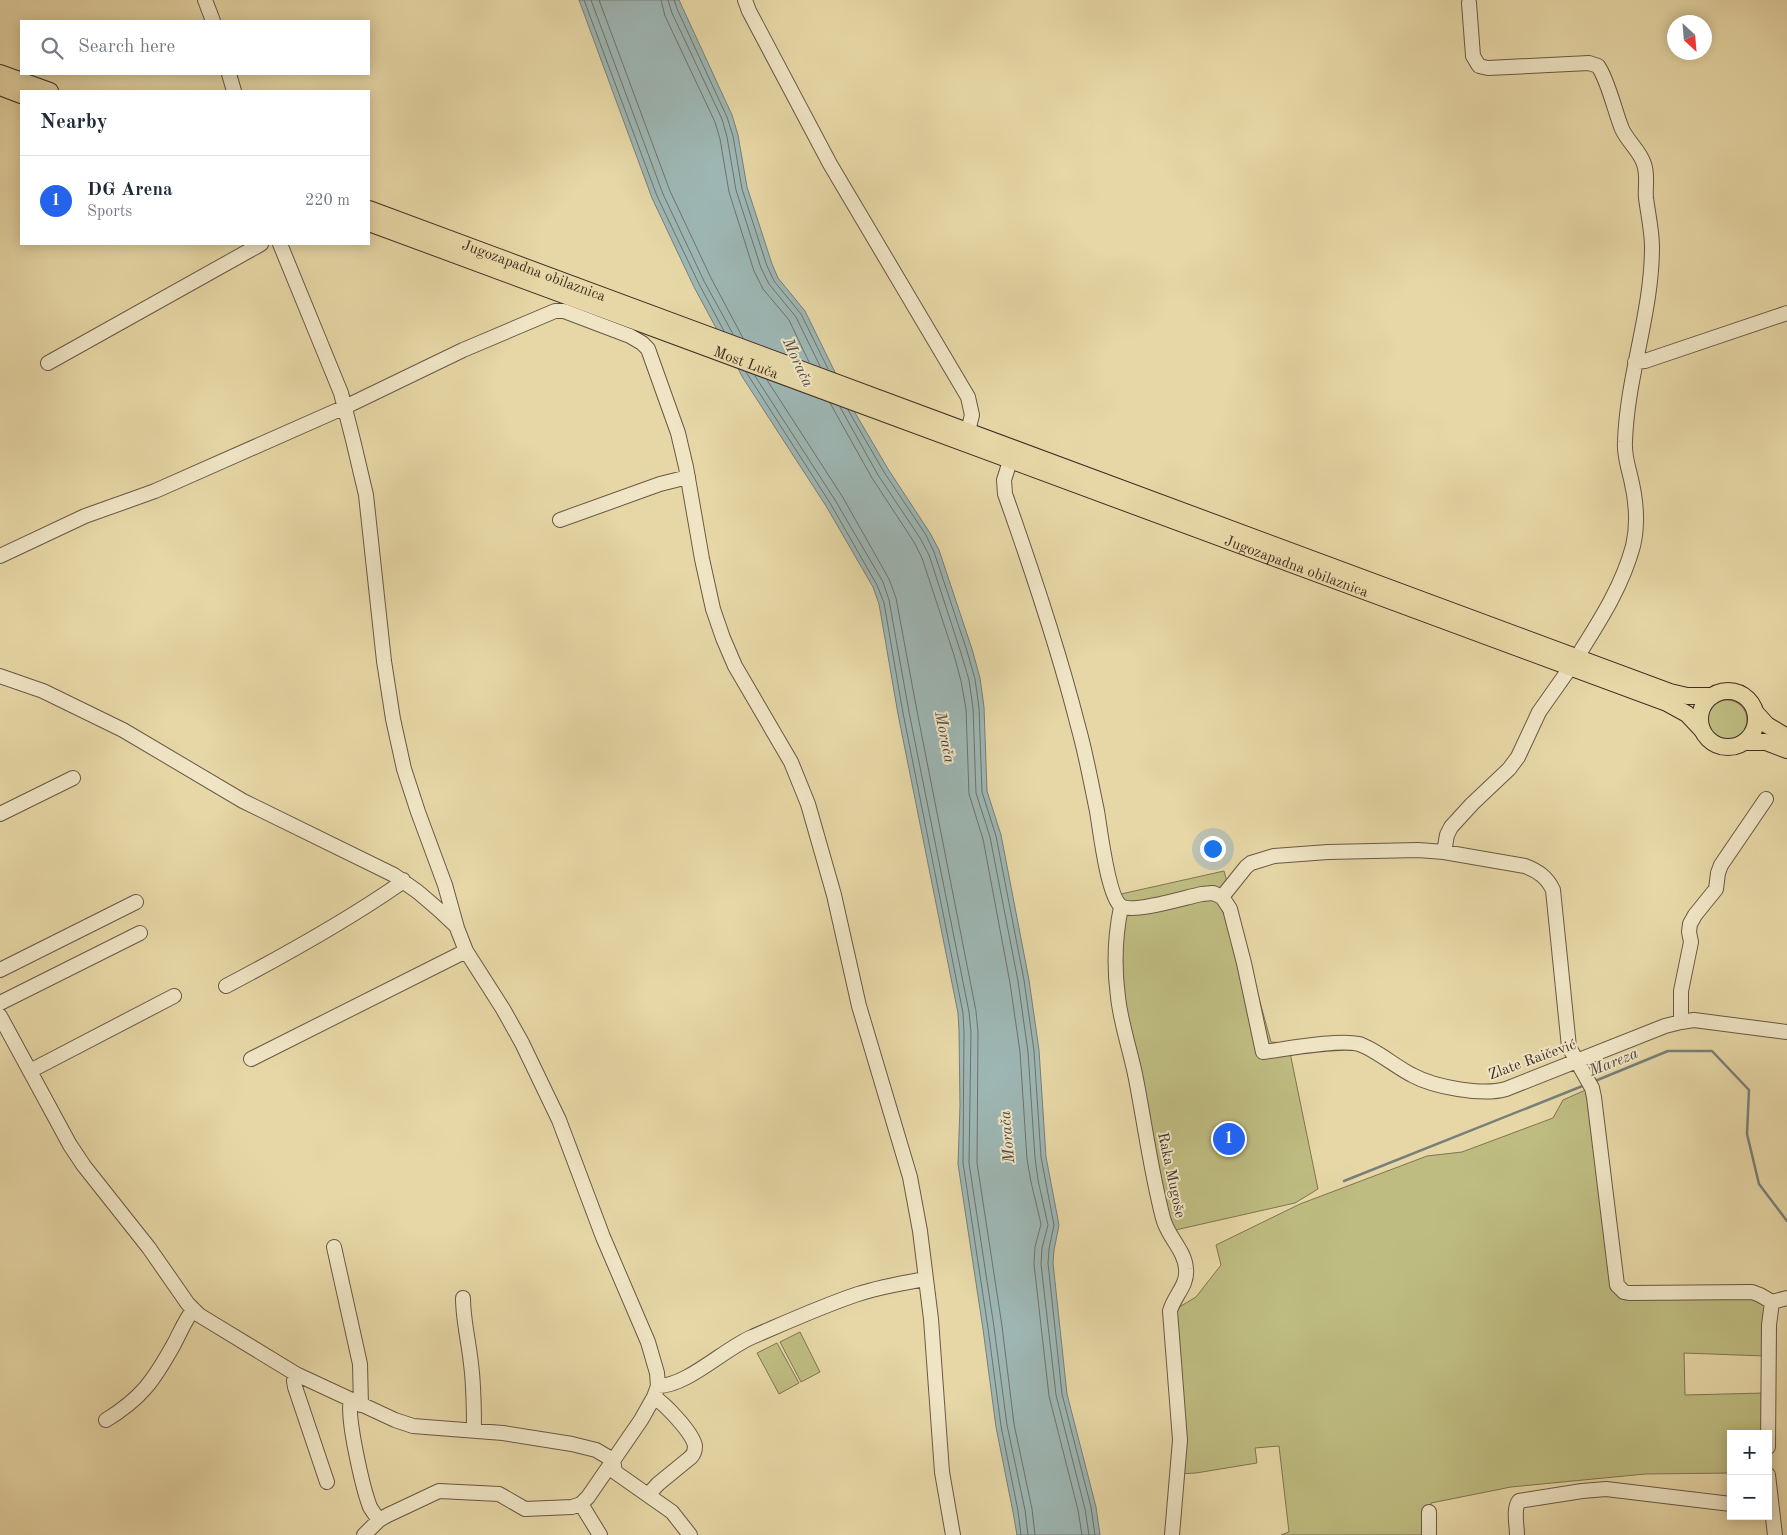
<!DOCTYPE html>
<html lang="en">
<head>
<meta charset="utf-8">
<style>
  :root { --surface:#fff; --page:#f6f6f7; --text:#1f2937; --muted:#747a83; --line:#e0e1e3; --accent:#2563eb }
  body { margin:0; font-family:"Old Standard TT",serif; background:var(--page); color:var(--text) }
  .controls { position:absolute; right:15px; bottom:15px; display:grid; overflow:hidden; border-radius:0px; box-shadow:0 2px 12px #0003 }
  .controls button { width:45px; height:45px; display:grid; place-items:center; padding:0; border:0; border-bottom:1px solid var(--line); background:var(--surface); color:var(--text); font:25px sans-serif }
  .compass { position:absolute; left:1667px; top:15px; width:45px; height:45px; border-radius:50%; background:var(--surface); box-shadow:0 2px 12px #0003; rotate:154deg }
  .you { position:absolute; left:1212px; top:848px; width:18px; height:18px; margin:-12px; border:4px solid #fff; border-radius:50%; background:#1a73e8; box-shadow:0 0 0 8px #1a73e833 }
  .badge { display:grid; place-items:center; width:32px; height:32px; border-radius:50%; background:var(--accent); color:#fff; font-size:16px; font-weight:700 }
  .pin { position:absolute; translate:-50% -50%; border:2px solid #fff; box-shadow:0 1px 5px #0006 }
  .list { margin:0; padding:0; list-style:none }
  h2 { display:flex; justify-content:space-between; align-items:center; height:65px; margin:0; padding:0 20px; font-size:21px }
  h2 small { font-size:16px; font-weight:400; color:var(--muted) }
  .list li { display:grid; grid-template-columns:32px 1fr auto; gap:15px; align-items:center; box-sizing:border-box; height:90px; padding:0 20px; border-top:1px solid var(--line) }
  .list b { display:block; font-size:19px; white-space:nowrap }
  .list p { margin:0; font-size:16px; white-space:nowrap; color:var(--muted) }
  .list em { font-size:16px; font-style:normal; color:var(--muted) }
  .icon { flex:none; width:28px; height:28px; fill:none; stroke:currentColor; stroke-width:2; stroke-linecap:round; stroke-linejoin:round }
  .map { position:relative; flex:none; width:1787px; height:1535px; overflow:hidden }
  .search { position:absolute; background:var(--surface); box-shadow:0 2px 12px #0003; left:20px; top:20px; width:350px; height:55px; display:flex; align-items:center; gap:12px; box-sizing:border-box; padding:0 18px; border-radius:0px; color:var(--muted); font-size:19px }
  .panel { position:absolute; background:var(--surface); box-shadow:0 2px 12px #0003; left:20px; top:90px; width:350px; height:155px; border-radius:0px }
  .map>svg:first-child { display:block }
</style>
</head>
<body>
<div class="map">
<svg width="1787" height="1535" viewBox="0 0 1787 1535">
  <rect width="100%" height="100%" fill="#e7d7a6"/>
  <filter id="stains"><feTurbulence type="fractalNoise" baseFrequency=".004" numOctaves="4"/><feColorMatrix values="0 0 0 0 .2 0 0 0 0 .09 0 0 0 0 .02 0 0 0 .5 -.17"/></filter>
  <radialGradient id="worn" r=".72"><stop offset=".6" stop-color="#630" stop-opacity="0"/><stop offset="1" stop-color="#630" stop-opacity=".3"/></radialGradient>
  <path fill="#bebc81" stroke="#807453" d="M1707 720a20 20 0 1 1 40 0a20 20 0 1 1-40 0Z
    M 1224,871 L 1271,1042 L 1288,1043 L 1318,1189 L 1295,1203 L 1171,1231 L 1122,1002 L 1121,894 Z
    M 1590,1088 L 1619,1293 L 1752,1296 L 1766,1304 L 1765,1356 L 1684,1353 L 1685,1395 L 1765,1393 L 1765,1434 L 1731,1434 L 1731,1473 L 1645,1474 L 1511,1487 L 1431,1503 L 1431,1535 L 1281,1535 L 1289,1532 L 1279,1446 L 1255,1448 L 1257,1463 L 1196,1473 L 1177,1474 L 1171,1312 L 1196,1297 L 1221,1265 L 1216,1245 L 1300,1204 L 1427,1156 L 1462,1152 L 1553,1118 L 1563,1100 Z
    M 800,1332 L 820,1372 L 801,1382 L 780,1342 Z
    M 777,1343 L 799,1383 L 779,1394 L 757,1353 Z"/>
  <path fill="#9db6b3" stroke="#787f7a" d="M 579,0 L 679,0 L 732,115 L 738,135 L 747,187 L 772,264 L 778,278 L 805,311 L 854,411 L 888,469 L 930,533 L 939,550 L 972,649 L 980,678 L 984,707 L 987,791 L 1001,835 L 1029,980 L 1039,1050 L 1046,1157 L 1059,1225 L 1054,1250 L 1053,1263 L 1067,1394 L 1096,1507 L 1100,1535 L 1017,1535 L 1013,1512 L 996,1427 L 983,1329 L 958,1164 L 960,1106 L 959,1031 L 958,1013 L 898,714 L 879,604 L 873,587 L 826,506 L 743,378 L 694,287 L 652,198 Z"/>
  <g fill="none" stroke-linecap="round" stroke-linejoin="round">
    <path stroke="#6f726c" stroke-width="1" d="M 584,0 L 657,196 L 699,284 L 724,331
      M 591,0 L 663,194 L 704,281 L 733,334
      M 599,0 L 670,191 L 711,278 L 743,338
      M 661,0 L 665,16 L 715,122 L 720,139 L 729,192 L 754,271 L 763,289 L 789,320 L 809,362
      M 668,0 L 672,13 L 722,119 L 727,137 L 736,190 L 761,268 L 769,284 L 796,317 L 820,366
      M 674,0 L 678,11 L 727,117 L 733,136 L 742,189 L 767,266 L 774,281 L 801,314 L 828,369
      M 746,372 L 830,503 L 877,585 L 884,603 L 903,713 L 963,1013 L 964,1032 L 963,1163 L 988,1328 L 1001,1426 L 1018,1511 L 1021,1535
      M 755,376 L 835,500 L 883,582 L 889,600 L 909,712 L 969,1012 L 971,1032 L 969,1163 L 994,1327 L 1007,1425 L 1025,1510 L 1028,1535
      M 767,380 L 842,496 L 889,579 L 896,598 L 917,711 L 976,1011 L 978,1032 L 977,1163 L 1002,1326 L 1014,1424 L 1032,1509 L 1035,1535
      M 830,403 L 872,478 L 914,542 L 922,558 L 954,655 L 961,681 L 966,709 L 969,794 L 983,839 L 1010,983 L 1020,1052 L 1027,1159 L 1031,1182 L 1041,1224 L 1035,1247 L 1034,1264 L 1049,1396 L 1078,1510 L 1082,1535
      M 840,407 L 878,475 L 920,538 L 929,555 L 961,653 L 969,680 L 973,708 L 976,793 L 990,837 L 1018,981 L 1028,1052 L 1035,1158 L 1038,1180 L 1048,1225 L 1042,1248 L 1041,1264 L 1056,1395 L 1085,1509 L 1089,1535
      M 848,410 L 884,472 L 926,535 L 934,552 L 967,651 L 975,679 L 979,708 L 982,792 L 996,836 L 1024,980 L 1034,1051 L 1041,1157 L 1054,1225 L 1049,1249 L 1048,1263 L 1062,1394 L 1091,1507 L 1095,1535"/>
    <path stroke="#787f7a" stroke-width="2.5" d="M 1595,1081 L 1668,1051 L 1712,1051 L 1749,1090 L 1747,1134 L 1759,1184 L 1787,1221
      M 1344,1181 L 1585,1085"/>
    <g stroke="#6a5845" stroke-width="16">
      <path id="minor" d="M 205,0 L 213,21
        M 745,0 L 749,11 L 830,164 L 968,397 L 972,415 L 968,431
        M 1469,3 L 1473,56 L 1479,66 L 1488,68 L 1589,63 L 1598,66 C 1608,80 1615,112 1622,129 C 1628,142 1640,151 1644,164 C 1648,175 1645,187 1646,198 C 1648,214 1652,231 1652,247 C 1652,313 1627,376 1625,442 C 1624,455 1628,466 1631,479 C 1636,500 1638,525 1633,546 C 1622,587 1599,622 1577,657
        M 229,74 L 234,91
        M 280,244 L 341,393 L 353,440 L 366,495 L 384,661 L 393,719 L 404,769 L 418,812 L 445,885 L 457,928 L 466,951 L 503,1009 L 522,1043 L 559,1120 L 603,1237 L 648,1342 L 657,1373 L 658,1386 L 654,1397 L 641,1420 L 588,1497 L 581,1504 L 572,1507 L 525,1509 L 499,1494 L 439,1491 L 388,1515 L 379,1520 L 364,1535
        M 1635,362 L 1645,361 L 1787,313
        M 48,363 L 261,244
        M 1010,461 L 1004,480 L 1005,494 C 1032,570 1058,647 1078,726 C 1086,754 1091,783 1097,811 C 1100,829 1108,897 1121,906 C 1133,914 1186,897 1202,894 L 1213,893 L 1222,897 L 1230,909 L 1244,963 L 1263,1052 C 1286,1049 1339,1039 1359,1044 C 1375,1049 1396,1067 1412,1075 C 1434,1087 1482,1096 1506,1089 L 1665,1026 L 1681,1022 L 1694,1020 L 1787,1032
        M 560,520 L 660,484 L 688,477
        M 0,556 L 85,516 L 155,491 L 345,407 L 463,350 L 555,311 L 564,311 L 630,336 L 642,343 L 648,349 L 678,433 L 686,467 L 702,559 L 713,609 L 723,638 L 735,666 L 791,762 L 808,804 L 834,895 L 859,1006 L 910,1177 L 920,1231 L 931,1319 L 942,1472 L 953,1535
        M 0,676 L 43,691 L 123,730 L 243,801 L 394,875 L 418,892 L 439,910 L 455,925
        M 0,814 L 73,778
        M 1444,852 L 1447,835 L 1451,827 L 1472,804 L 1509,769 L 1518,757 L 1539,712 L 1570,668
        M 1222,897 L 1246,867 L 1251,863 L 1274,856 L 1328,852 L 1418,850 L 1444,852 L 1525,866 C 1538,871 1547,877 1553,890 L 1569,1047 L 1592,1088 L 1594,1097 L 1617,1285 L 1624,1292 L 1629,1293 L 1752,1292 L 1760,1295 L 1772,1302 L 1787,1298
        M 1121,907 C 1115,936 1114,967 1118,997 C 1121,1025 1131,1052 1136,1079 C 1145,1125 1151,1172 1163,1218 C 1167,1236 1185,1250 1186,1269 C 1188,1285 1174,1296 1170,1311 L 1180,1440 L 1172,1535
        M 0,970 L 136,902
        M 226,986 C 285,955 343,923 398,885 L 403,880
        M 0,1003 L 140,933
        M 0,1016 L 70,1145 L 84,1166 L 149,1248 L 188,1304 L 199,1315 L 296,1374 L 395,1420 L 413,1426 L 503,1433 L 572,1444 L 596,1450 L 613,1460
        M 1681,1022 L 1681,991 L 1691,942 L 1689,932 L 1690,924 L 1695,915 L 1716,889 L 1718,873 L 1721,865 L 1766,799
        M 251,1059 L 466,951
        M 30,1071 L 174,996
        M 334,1247 L 360,1364 L 361,1405
        M 463,1298 C 463,1320 469,1343 471,1364 C 474,1387 474,1408 474,1431
        M 296,1374 L 294,1381 L 295,1387 L 327,1482
        M 658,1386 C 687,1386 724,1349 752,1337 C 787,1322 822,1306 858,1294 C 880,1287 903,1283 925,1279
        M 351,1400 C 346,1416 363,1489 370,1507 C 373,1512 376,1516 379,1520
        M 106,1420 C 142,1398 154,1380 174,1344 C 180,1333 185,1320 193,1310
        M 1768,1447 L 1769,1325 L 1772,1302
        M 613,1460 L 615,1472 L 672,1512 L 690,1535
        M 1768,1475 L 1775,1535
        M 648,1495 L 658,1484 L 691,1457 C 694,1454 695,1451 695,1446 C 693,1433 665,1404 654,1397
        M 581,1504 L 600,1535
        M 1429,1512 L 1429,1535
        M 1517,1535 C 1517,1525 1513,1509 1519,1501 L 1582,1491 L 1606,1489 L 1731,1504"/>
    </g>
    <g stroke="#412d25" stroke-width="18">
      <g id="major">
        <path d="M 0,73 L 50,91"/>
        <path d="M 0,87 L 21,95"/>
        <path id="s1" d="M 369,209 L 1670,692 L 1687,696 L 1712,696"/>
        <path id="s2" d="M 369,223 L 1667,703 L 1687,714 L 1702,730"/>
        <circle cx="1728" cy="719" r="28"/>
        <path d="M 1756,713 L 1767,725 L 1787,737"/>
        <path d="M 1746,742 L 1766,742 L 1787,750"/>
      </g>
    </g>
    <use href="#minor" stroke="#efe5c5" stroke-width="14"/>
    <use href="#major" stroke="#e7d7a6" stroke-width="16"/>
  </g>
  <g text-anchor="middle" stroke-width="4" stroke-linejoin="round" paint-order="stroke">
    <g font-size="15" fill="#412d25" stroke="#efe5c5">
      <text dy="5" stroke="none"><textPath href="#s1" startOffset="176">Jugozapadna obilaznica</textPath></text>
      <text dy="5" stroke="none"><textPath href="#s2" startOffset="402">Most Luča</textPath></text>
      <text dy="5" stroke="none"><textPath href="#s2" startOffset="989">Jugozapadna obilaznica</textPath></text>
      <text transform="translate(1532 1059) rotate(-20)" y="5">Zlate Raičević</text>
      <text transform="translate(1172 1175) rotate(78)" y="5">Raka Mugoše</text>
    </g>
    <g font-size="16" font-style="italic" fill="#534841" stroke="#efe5c5">
      <text transform="translate(799 362) rotate(65)" y="6">Morača</text>
      <text transform="translate(946 737) rotate(79)" y="6">Morača</text>
      <text transform="translate(1613 1061) rotate(-22)" y="6">Mareza</text>
      <text transform="translate(1006 1137) rotate(-95)" y="6">Morača</text>
    </g>
  </g>
  <rect width="100%" height="100%" filter="url(#stains)"/>
  <rect width="100%" height="100%" fill="url(#worn)"/>
</svg>
<div class="controls">
<button>+</button>
<button>−</button>
</div>
<svg class="compass" viewBox="-18 -18 36 36"><path d="M0-13l5 13h-10z" fill="#e53935"/><path d="M0 13l5-13h-10z" fill="#747a83"/></svg>
<div class="you"></div>
<div class="pin badge" style="left:1229px;top:1139px">1</div>
<div class="search"><svg class="icon" aria-label="search" viewBox="0 0 24 24"><circle cx="10" cy="10" r="6"/><path d="M15 15l6 6"/></svg>Search here</div>
<section class="panel">
<h2>Nearby<small></small></h2>
<ul class="list">
<li><span class="badge">1</span><div><b>DG Arena</b><p>Sports</p></div><em>220 m</em></li>
</ul>
</section>
</div>
</body>
</html>
